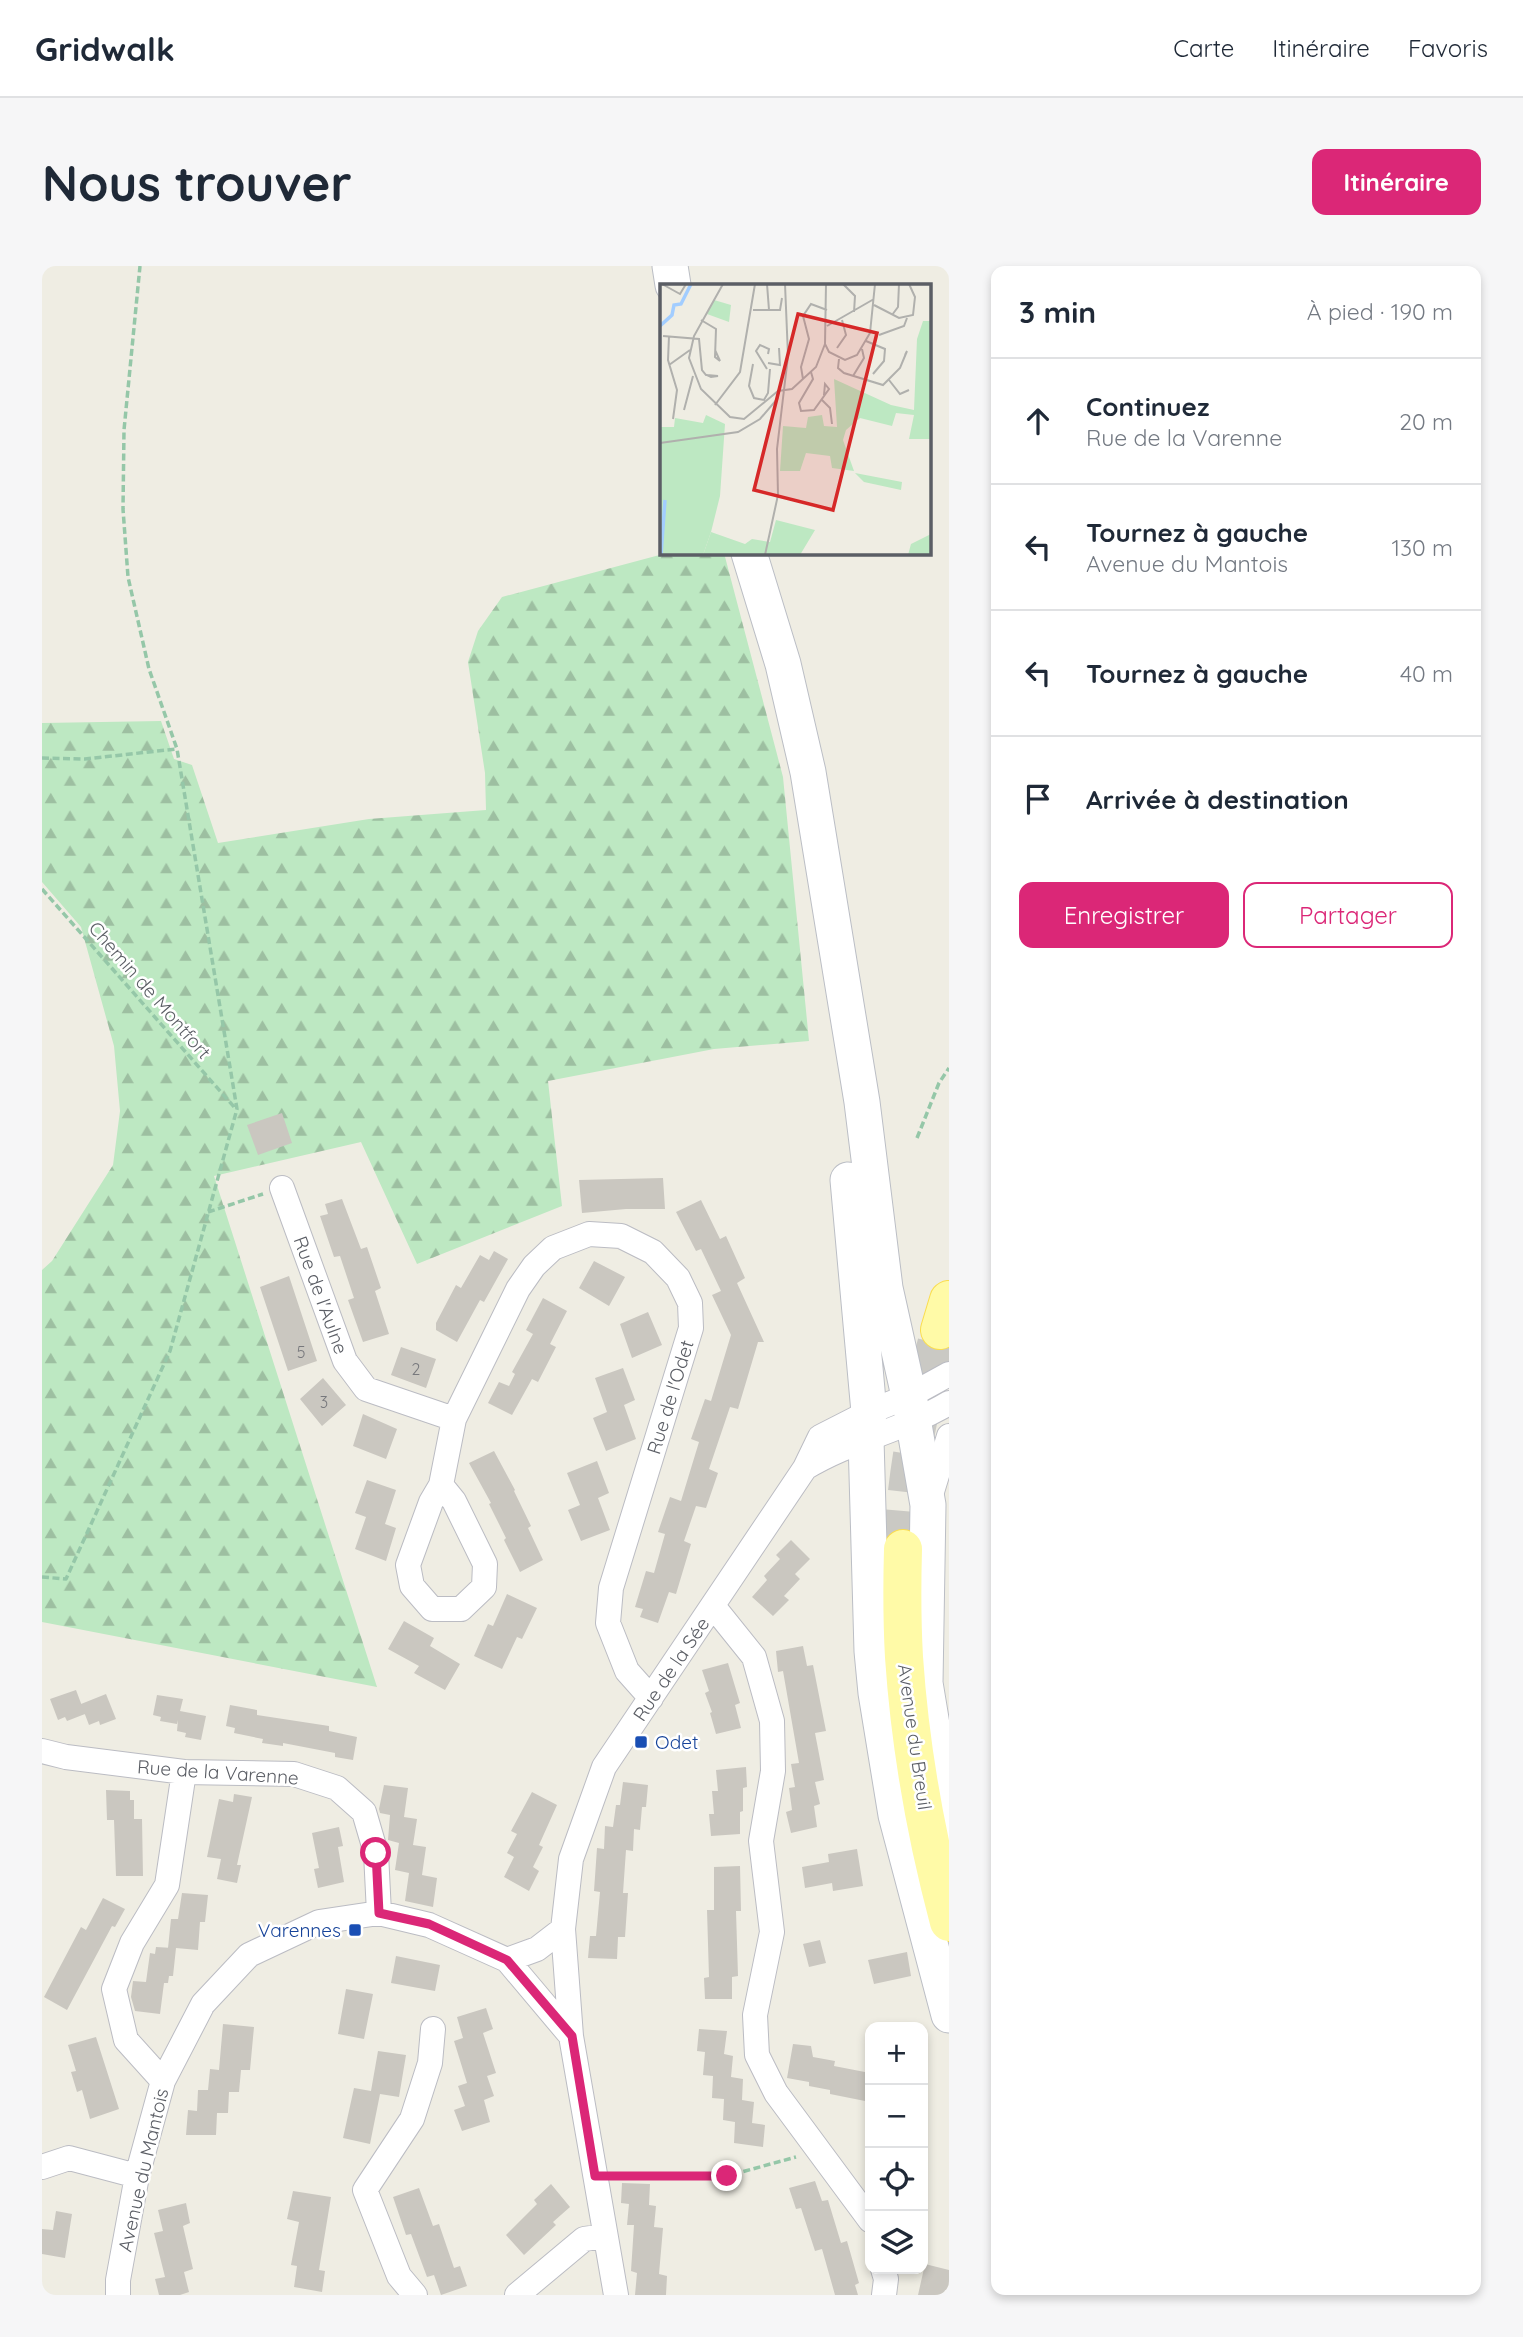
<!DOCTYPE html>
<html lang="fr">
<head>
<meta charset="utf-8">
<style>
  :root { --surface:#fff; --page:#f6f6f7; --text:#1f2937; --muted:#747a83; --line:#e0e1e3; --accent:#db2777 }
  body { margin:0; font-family:Quicksand,sans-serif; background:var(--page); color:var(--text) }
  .controls { position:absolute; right:21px; bottom:21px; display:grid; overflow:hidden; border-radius:14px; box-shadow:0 4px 10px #0003 }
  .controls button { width:63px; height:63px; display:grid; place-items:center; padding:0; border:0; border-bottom:2px solid var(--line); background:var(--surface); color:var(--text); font:35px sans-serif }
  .stop { position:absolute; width:21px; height:21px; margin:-16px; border:5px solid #db2777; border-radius:50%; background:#fff }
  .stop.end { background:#db2777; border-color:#fff; box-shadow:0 2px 7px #0008 }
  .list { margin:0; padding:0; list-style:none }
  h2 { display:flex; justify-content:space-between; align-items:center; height:91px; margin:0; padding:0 28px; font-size:30px }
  h2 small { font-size:23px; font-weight:400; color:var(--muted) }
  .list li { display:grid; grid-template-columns:46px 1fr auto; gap:21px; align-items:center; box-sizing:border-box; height:126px; padding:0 28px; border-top:2px solid var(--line) }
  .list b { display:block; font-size:26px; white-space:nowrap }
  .list p { margin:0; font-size:23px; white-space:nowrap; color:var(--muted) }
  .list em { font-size:23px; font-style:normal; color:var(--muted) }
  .actions { display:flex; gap:14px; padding:21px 28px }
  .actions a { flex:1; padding:16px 0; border:2px solid var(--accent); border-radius:14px; text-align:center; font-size:24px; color:var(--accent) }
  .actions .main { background:var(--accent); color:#fff }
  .icon { flex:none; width:38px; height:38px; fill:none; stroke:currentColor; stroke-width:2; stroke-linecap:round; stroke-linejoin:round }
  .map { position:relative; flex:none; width:907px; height:2029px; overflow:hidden; border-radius:14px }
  header { display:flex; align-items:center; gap:42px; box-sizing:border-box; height:98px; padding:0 35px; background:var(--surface); border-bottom:2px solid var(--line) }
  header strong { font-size:33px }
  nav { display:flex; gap:38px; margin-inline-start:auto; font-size:24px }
  .intro { display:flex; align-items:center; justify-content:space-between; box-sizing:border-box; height:168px; padding:0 42px }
  h1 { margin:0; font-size:49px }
  .button { padding:18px 32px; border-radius:14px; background:var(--accent); color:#fff; font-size:24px; font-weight:700 }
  main { display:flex; gap:42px; padding:0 42px }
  aside { flex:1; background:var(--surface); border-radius:14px; box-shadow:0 4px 10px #0003 }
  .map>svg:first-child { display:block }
</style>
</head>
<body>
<header>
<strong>Gridwalk</strong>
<nav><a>Carte</a><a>Itinéraire</a><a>Favoris</a></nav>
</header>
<div class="intro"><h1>Nous trouver</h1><a class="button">Itinéraire</a></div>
<main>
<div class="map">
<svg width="907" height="2029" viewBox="0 0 907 2029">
  <defs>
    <pattern id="forest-firs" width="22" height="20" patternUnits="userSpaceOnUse" patternTransform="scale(1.75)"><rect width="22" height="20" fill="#bde8c2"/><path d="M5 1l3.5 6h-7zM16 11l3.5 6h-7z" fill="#9dbfa1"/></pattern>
  </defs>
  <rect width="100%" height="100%" fill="#efede3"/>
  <path fill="url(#forest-firs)" d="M 625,287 L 682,287 L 741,511 L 767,775 L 672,783 L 506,815 L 520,940 L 375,998 L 319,876 L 172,910 L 335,1421 L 0,1356 L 0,1004 L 10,995 L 71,899 L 78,845 L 72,780 L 39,661 L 0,616 L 0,457 L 119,455 L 132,493 L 150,499 L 176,577 L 327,553 L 444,544 L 443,507 L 426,396 L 436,365 L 460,331 Z"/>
  <path fill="#cac7c0" d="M 240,847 L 250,877 L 216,889 L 205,859 Z
    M 621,912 L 623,943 L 584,943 L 540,947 L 537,914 Z
    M 300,933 L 319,983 L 325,981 L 339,1022 L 333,1025 L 347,1068 L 321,1076 L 306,1034 L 312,1032 L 298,990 L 292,991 L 278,950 L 286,948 L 283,938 Z
    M 659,934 L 678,973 L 684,970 L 703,1012 L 695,1017 L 722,1076 L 716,1076 L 696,1143 L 688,1141 L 667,1203 L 676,1207 L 664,1242 L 654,1240 L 642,1275 L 649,1278 L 634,1328 L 627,1326 L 616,1357 L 598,1351 L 601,1343 L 593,1341 L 604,1305 L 612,1307 L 623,1268 L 616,1266 L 628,1231 L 639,1235 L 657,1176 L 649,1173 L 663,1133 L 669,1135 L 689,1069 L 670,1029 L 679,1025 L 659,983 L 654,985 L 634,946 Z
    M 452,985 L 466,993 L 442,1036 L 438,1034 L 415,1076 L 394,1064 L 394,1057 L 414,1019 L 419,1022 L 438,989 L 447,994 Z
    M 552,995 L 583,1011 L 567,1040 L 537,1022 Z
    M 247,1010 L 275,1095 L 246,1105 L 218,1021 Z
    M 501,1032 L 525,1045 L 508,1078 L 514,1081 L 496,1116 L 490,1113 L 470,1149 L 446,1137 L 457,1116 L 467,1120 L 473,1108 L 470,1106 L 491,1068 L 484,1064 Z
    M 606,1046 L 620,1079 L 590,1092 L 578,1058 Z
    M 359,1081 L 394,1093 L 384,1122 L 349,1109 Z
    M 581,1102 L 593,1134 L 582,1139 L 594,1173 L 564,1185 L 551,1152 L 565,1146 L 553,1112 Z
    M 281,1112 L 304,1139 L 280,1160 L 258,1133 Z
    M 321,1148 L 355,1163 L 344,1193 L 311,1180 Z
    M 452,1185 L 473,1224 L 472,1225 L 489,1260 L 486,1262 L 501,1294 L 478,1306 L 462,1274 L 464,1272 L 447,1238 L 449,1237 L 427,1197 Z
    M 555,1195 L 567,1227 L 556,1232 L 568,1264 L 539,1275 L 526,1244 L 538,1239 L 525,1207 Z
    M 325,1214 L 354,1224 L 343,1258 L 354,1262 L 344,1295 L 313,1283 L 324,1251 L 313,1247 Z
    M 749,1274 L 768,1293 L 753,1308 L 758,1313 L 742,1330 L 747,1334 L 731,1350 L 710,1331 L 725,1314 L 722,1310 L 738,1293 L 734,1289 Z
    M 465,1328 L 495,1342 L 480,1373 L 475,1371 L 460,1403 L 432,1390 L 446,1358 L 451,1360 Z
    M 362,1355 L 392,1372 L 388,1380 L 418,1398 L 403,1424 L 372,1407 L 377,1400 L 346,1383 Z
    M 761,1380 L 765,1400 L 771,1399 L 784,1465 L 773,1467 L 782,1514 L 773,1516 L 778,1538 L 772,1540 L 775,1561 L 749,1567 L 744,1546 L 750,1544 L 747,1522 L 753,1521 L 749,1498 L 757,1497 L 741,1405 L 736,1406 L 734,1385 Z
    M 686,1397 L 698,1437 L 693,1439 L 699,1462 L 674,1468 L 668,1447 L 670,1446 L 663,1427 L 667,1425 L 660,1404 Z
    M 34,1424 L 43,1448 L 25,1455 L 23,1451 L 16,1454 L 8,1433 Z
    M 64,1428 L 74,1453 L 58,1459 L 57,1455 L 47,1459 L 39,1438 Z
    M 115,1429 L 141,1433 L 138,1445 L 164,1450 L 159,1474 L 143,1471 L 144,1467 L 135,1465 L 136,1454 L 135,1458 L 118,1455 L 119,1451 L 111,1449 Z
    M 188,1439 L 215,1444 L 215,1449 L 287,1460 L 287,1465 L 315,1471 L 311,1494 L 293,1491 L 293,1487 L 241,1477 L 241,1480 L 220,1477 L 221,1473 L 192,1467 L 193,1462 L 184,1460 Z
    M 704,1501 L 705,1521 L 701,1522 L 701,1545 L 698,1546 L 698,1568 L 669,1570 L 667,1548 L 672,1548 L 670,1525 L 676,1525 L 674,1504 Z
    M 581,1516 L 606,1519 L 604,1541 L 600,1541 L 598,1564 L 592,1563 L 591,1585 L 584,1584 L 581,1627 L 586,1627 L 583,1671 L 576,1671 L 575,1693 L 546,1692 L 548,1670 L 554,1670 L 558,1626 L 552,1625 L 555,1582 L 562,1583 L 563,1560 L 571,1561 L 574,1539 L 578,1539 Z
    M 342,1519 L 366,1522 L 362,1551 L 375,1553 L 371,1579 L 384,1581 L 380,1609 L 395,1612 L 391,1641 L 363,1635 L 367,1607 L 353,1604 L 357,1577 L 346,1574 L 348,1549 L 338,1547 L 337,1543 Z
    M 64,1524 L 88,1525 L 88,1534 L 92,1534 L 92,1553 L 100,1553 L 101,1610 L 74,1610 L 72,1554 L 65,1554 Z
    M 490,1526 L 515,1539 L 497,1579 L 501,1581 L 491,1601 L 497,1605 L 487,1625 L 462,1611 L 472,1591 L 465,1587 L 475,1568 L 469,1565 Z
    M 192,1528 L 210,1531 L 195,1599 L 199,1599 L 195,1617 L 175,1613 L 179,1593 L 165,1591 L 177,1533 L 191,1536 Z
    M 297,1561 L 301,1580 L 296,1581 L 302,1616 L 276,1622 L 272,1603 L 277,1602 L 270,1567 Z
    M 815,1583 L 821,1620 L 791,1625 L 790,1617 L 763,1622 L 760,1601 L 787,1596 L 786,1588 Z
    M 698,1600 L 699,1645 L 694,1645 L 696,1710 L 690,1711 L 690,1733 L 663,1733 L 662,1712 L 667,1711 L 665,1644 L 672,1644 L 672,1601 Z
    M 140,1627 L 166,1629 L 163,1656 L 158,1656 L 156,1684 L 134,1682 L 131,1710 L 127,1710 L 126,1717 L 122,1717 L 118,1748 L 93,1745 L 89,1731 L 91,1715 L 104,1716 L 108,1687 L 113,1688 L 114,1681 L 131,1682 L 126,1682 L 129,1653 L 136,1653 Z
    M 61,1632 L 83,1643 L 73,1661 L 70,1660 L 25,1744 L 2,1731 L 39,1661 L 44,1664 Z
    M 778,1674 L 784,1697 L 767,1701 L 761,1678 Z
    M 865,1686 L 869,1710 L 832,1718 L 826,1694 Z
    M 354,1690 L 398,1699 L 393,1725 L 349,1717 Z
    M 304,1723 L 331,1728 L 322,1773 L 296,1768 Z
    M 444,1742 L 451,1763 L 441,1767 L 454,1807 L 445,1810 L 452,1830 L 442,1834 L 448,1856 L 420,1865 L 412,1844 L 423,1840 L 416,1820 L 425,1817 L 412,1775 L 421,1772 L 415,1751 Z
    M 181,1758 L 212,1761 L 208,1804 L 199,1804 L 197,1826 L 187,1826 L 186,1847 L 175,1847 L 174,1869 L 144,1869 L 146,1844 L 155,1845 L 156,1824 L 166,1824 L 168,1803 L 177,1804 Z
    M 657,1763 L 685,1765 L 682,1788 L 691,1790 L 689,1811 L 701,1813 L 700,1834 L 712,1836 L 710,1857 L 723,1859 L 721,1881 L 692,1877 L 693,1856 L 681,1854 L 682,1833 L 670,1832 L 671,1810 L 661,1809 L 663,1786 L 655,1785 Z
    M 54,1771 L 77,1843 L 48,1853 L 40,1824 L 35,1826 L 29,1806 L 34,1805 L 26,1779 Z
    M 751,1778 L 769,1780 L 771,1791 L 793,1795 L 792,1800 L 828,1807 L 828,1836 L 788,1828 L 788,1824 L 767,1820 L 767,1816 L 745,1812 Z
    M 336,1785 L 364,1789 L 357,1831 L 338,1828 L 328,1878 L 301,1872 L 312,1822 L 329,1825 Z
    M 773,1915 L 780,1935 L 786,1934 L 799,1977 L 805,1975 L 817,2017 L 813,2019 L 816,2029 L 793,2029 L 780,1983 L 773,1985 L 759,1942 L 754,1943 L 747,1922 Z
    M 580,1917 L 608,1918 L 607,1939 L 614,1940 L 612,1961 L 621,1962 L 617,2008 L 625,2010 L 624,2029 L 593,2029 L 595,2007 L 589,2005 L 592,1959 L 585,1959 L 587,1938 L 579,1937 Z
    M 509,1918 L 528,1941 L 511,1956 L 514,1959 L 482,1989 L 464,1969 L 495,1938 L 492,1934 Z
    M 377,1922 L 391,1960 L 397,1958 L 412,2002 L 418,2000 L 425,2020 L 399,2029 L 392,2009 L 385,2011 L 369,1968 L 364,1969 L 351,1931 Z
    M 251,1925 L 289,1931 L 277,2004 L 283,2005 L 280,2026 L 252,2021 L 255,2000 L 249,1999 L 257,1956 L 245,1953 Z
    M 144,1937 L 148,1957 L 141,1960 L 151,2003 L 142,2006 L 147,2026 L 138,2029 L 117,2029 L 113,2013 L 123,2011 L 112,1967 L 121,1965 L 116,1944 Z
    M 14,1945 L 30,1948 L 23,1992 L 0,1988 L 0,1963 L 11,1964 Z
    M 883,1998 L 907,2004 L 907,2025 L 903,2024 L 902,2029 L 876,2029 Z"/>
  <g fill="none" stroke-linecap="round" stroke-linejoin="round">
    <path stroke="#cac9c4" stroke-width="38" stroke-dasharray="38 19" stroke-linecap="butt" d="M 861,1283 C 863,1208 878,1137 898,1064"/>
    <g stroke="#bbbcc3" stroke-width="26">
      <path id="street" d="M 240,922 L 303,1095 L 324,1123 L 412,1153
        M 763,1202 L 778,1171 L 827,1146 L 867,1130 L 907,1108
        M 399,1219 L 412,1235 L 443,1298 L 442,1321 L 419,1343 L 390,1343 L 370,1320 L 366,1299 L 389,1236 L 399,1219 L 412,1153 L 476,1023 L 492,1000 L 511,982 L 547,968 L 579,970 L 611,986 L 636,1012 L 648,1037 L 649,1062 L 569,1322 L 566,1357 L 585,1405 L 609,1432
        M 888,1232 L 907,1170
        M 671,1340 L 712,1391 L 730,1455 L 731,1505 L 719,1575 L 730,1666 L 713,1749 L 715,1789 L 734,1827 L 828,1954
        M 0,1485 L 24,1491 L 142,1506 L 252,1508 L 295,1522 L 322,1546 L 334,1587 L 337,1647
        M 465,1694 L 495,1683 L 521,1663
        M 529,1770 L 521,1663 L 529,1593 L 562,1501 L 763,1202 C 809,1174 862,1164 907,1137
        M 121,1815 L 84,1774 L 72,1723 L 90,1677 L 125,1619 L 142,1506
        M 0,1901 L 27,1892 L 95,1910
        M 841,2003 L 844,2013 L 842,2029
        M 76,2029 L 76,2014 L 95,1910 L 121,1815 L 161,1738 L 207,1689 L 277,1656 L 337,1647 L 387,1659 L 465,1694 L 529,1770 L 574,2029
        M 373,2029 L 357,2010 L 323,1924 L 370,1853 L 388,1797 L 391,1763
        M 475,2029 L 542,1973 L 563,1970"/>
    </g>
    <g stroke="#bbbec5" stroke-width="37">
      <path id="secondary" d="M 628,0 L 631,19
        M 707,287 L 741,398 L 766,506 L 820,836 L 843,1022 L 867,1130 L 886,1239 L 883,1417 L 907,1561
        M 806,914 L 827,1146 L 824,1173 L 830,1385 L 834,1427 L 854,1549 L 907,1749"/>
    </g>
    <g stroke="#fadd50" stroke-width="40">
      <path id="primary" d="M 898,1064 L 907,1034
        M 861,1283 C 860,1319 860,1355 862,1391 C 868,1480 884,1570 907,1656"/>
    </g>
    <path stroke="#95c7a8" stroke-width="3.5" stroke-dasharray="7 3.5" stroke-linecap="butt" d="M 0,492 L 43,493 L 134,483
      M 0,623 L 193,842
      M 875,872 L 897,817 L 907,802
      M 166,946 L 221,928
      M 0,1311 L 24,1313 L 128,1085 L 195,843 L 135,483 L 107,403 L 86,311 L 81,243 L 82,164 L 98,0
      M 576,1909 L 685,1910 L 754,1891"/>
    <use href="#street" stroke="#fff" stroke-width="24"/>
    <use href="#secondary" stroke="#fff" stroke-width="35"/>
    <use href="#primary" stroke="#fffaa7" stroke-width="38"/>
  </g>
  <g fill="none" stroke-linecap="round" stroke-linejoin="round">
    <path stroke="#db2777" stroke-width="9" d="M 334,1587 L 337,1647 L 387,1658 L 465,1694 L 530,1770 L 553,1910 L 685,1910"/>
  </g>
  <g fill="#1a4fb4" stroke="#fff" stroke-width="2.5">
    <rect x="592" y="1469" width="14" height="14" rx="3.5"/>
    <rect x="306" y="1657" width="14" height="14" rx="3.5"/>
  </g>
  <g text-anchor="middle" stroke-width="5" stroke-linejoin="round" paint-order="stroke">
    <g font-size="16" fill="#77787c">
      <text x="259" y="1092">5</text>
      <text x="374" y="1109">2</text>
      <text x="282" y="1142">3</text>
    </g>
    <g font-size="19" fill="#5b5e65" stroke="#fff">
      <text transform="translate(108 724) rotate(49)" y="7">Chemin de Montfort</text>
      <text transform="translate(279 1029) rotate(70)" y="7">Rue de l'Aulne</text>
      <text transform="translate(628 1131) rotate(-73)" y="7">Rue de l'Odet</text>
      <text transform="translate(629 1403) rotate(-56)" y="7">Rue de la Sée</text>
      <text transform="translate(873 1471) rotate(82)" y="7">Avenue du Breuil</text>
      <text transform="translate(176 1506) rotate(4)" y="7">Rue de la Varenne</text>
      <text transform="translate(101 1904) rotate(-77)" y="7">Avenue du Mantois</text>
    </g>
    <g font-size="19" fill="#164399" stroke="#fff" text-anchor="start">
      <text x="613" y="1483">Odet</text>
      <text x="299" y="1671" text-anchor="end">Varennes</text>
    </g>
  </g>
  <g transform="translate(618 18)">
    <rect width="271" height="271" fill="#efede3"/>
    <path d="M 46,131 L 65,140 L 60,212 L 51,248 L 43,271 L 0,271 L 0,143 L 14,143 L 15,134 L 43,139 Z" fill="#bde8c2"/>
    <path d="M 263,37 L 271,37 L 271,155 L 249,155 L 254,131 L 236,129 L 232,142 L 200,134 L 186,146 L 183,156 L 194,187 L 172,184 L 170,172 L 146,169 L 140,187 L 120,187 L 123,142 L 146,144 L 148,133 L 162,131 L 164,142 L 177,143 L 174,95 L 231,121 L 254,126 L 257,55 ZM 195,189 L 242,198 L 241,206 L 204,198 ZM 116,236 L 155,246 L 140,271 L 43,271 L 51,248 L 85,260 L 92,255 L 110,258 ZM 271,250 L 271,271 L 248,271 L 251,260 Z" fill="#bde8c2"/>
    <path d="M 54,16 L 71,21 L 69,38 L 47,30 Z" fill="#bde8c2"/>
    <path fill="none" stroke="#a2cdff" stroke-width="3.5" d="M 0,42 L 12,31 L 14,21 L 21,20 L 31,0M 1,271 L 5,216"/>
    <path fill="none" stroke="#b0b0ad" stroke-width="2" d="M 2,0 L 20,10 L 26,0M 63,0 L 34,52 L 29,74 L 41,105 L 70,133 L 84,135 L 118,107 L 132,105 L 156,83 L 165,60M 107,0 L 109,26M 166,0 L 165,60 L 169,68 L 185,76 L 197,71 L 210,49 L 215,0M 183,0 L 195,12 L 194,28M 214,21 L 239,34 L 253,31 L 255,13 L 249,0M 93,26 L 120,26 L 122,14M 232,31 L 238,23 L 239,0M 41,36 L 56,45 L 55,73 L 60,77 L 55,66M 167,42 L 214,15M 219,51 L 244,42 L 247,34M 3,52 L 39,55 L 42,86 L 46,91 L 47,91 L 51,93 L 58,92 L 47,91M 9,52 L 8,76 L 17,106 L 13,135M 206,57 L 225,65 L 224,77 L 213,90M 177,64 L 186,51 L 182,36M 179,75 L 178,84 L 184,89 L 223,101 L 240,84 L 247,67 L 245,71M 108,79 L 120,81 L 119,64M 93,80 L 89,102 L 94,114 L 104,116 L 108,109 L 110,85M 9,81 L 30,66M 107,85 L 96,67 L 100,61 L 109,65 L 108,70M 151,88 L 153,95 L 139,119 L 141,127 L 154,126 L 169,105 L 165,100 L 164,111M 193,92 L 204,74 L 202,65M 143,95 L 141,83 L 149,55 L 143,32 L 151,20 L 167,26M 229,96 L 240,110 L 249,106M 162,116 L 170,124 L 172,140M 55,121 L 80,88 L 95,0M 24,126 L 33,92M 0,159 L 78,148 L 100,135 L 118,114M 105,271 L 118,211 L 117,165 L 128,72 L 125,0"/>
    <path fill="#d62828" fill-opacity="0.15" stroke="#d62828" stroke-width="3.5" d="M 138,30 L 217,49 L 173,226 L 94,206 Z"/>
    <rect width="271" height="271" fill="none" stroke="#5b5e65" stroke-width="3.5"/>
  </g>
</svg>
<div class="controls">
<button>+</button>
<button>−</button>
<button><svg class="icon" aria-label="locate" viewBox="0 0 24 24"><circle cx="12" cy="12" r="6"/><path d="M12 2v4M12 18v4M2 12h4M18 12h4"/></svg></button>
<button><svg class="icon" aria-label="layers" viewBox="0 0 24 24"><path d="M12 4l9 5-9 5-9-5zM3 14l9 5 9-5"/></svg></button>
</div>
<div class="stop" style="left:334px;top:1587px"></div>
<div class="stop end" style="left:685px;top:1910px"></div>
</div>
<aside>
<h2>3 min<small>À pied · 190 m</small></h2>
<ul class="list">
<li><svg class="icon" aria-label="ahead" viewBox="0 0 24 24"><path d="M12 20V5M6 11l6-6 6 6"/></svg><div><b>Continuez</b><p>Rue de la Varenne</p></div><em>20 m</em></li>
<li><svg class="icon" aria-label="left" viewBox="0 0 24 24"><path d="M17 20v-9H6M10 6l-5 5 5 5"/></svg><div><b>Tournez à gauche</b><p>Avenue du Mantois</p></div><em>130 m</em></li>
<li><svg class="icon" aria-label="left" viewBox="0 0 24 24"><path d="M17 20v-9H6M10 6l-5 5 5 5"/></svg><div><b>Tournez à gauche</b></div><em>40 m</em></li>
<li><svg class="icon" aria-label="arrive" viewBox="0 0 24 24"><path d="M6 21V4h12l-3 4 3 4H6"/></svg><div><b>Arrivée à destination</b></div></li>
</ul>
<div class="actions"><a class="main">Enregistrer</a><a>Partager</a></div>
</aside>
</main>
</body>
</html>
